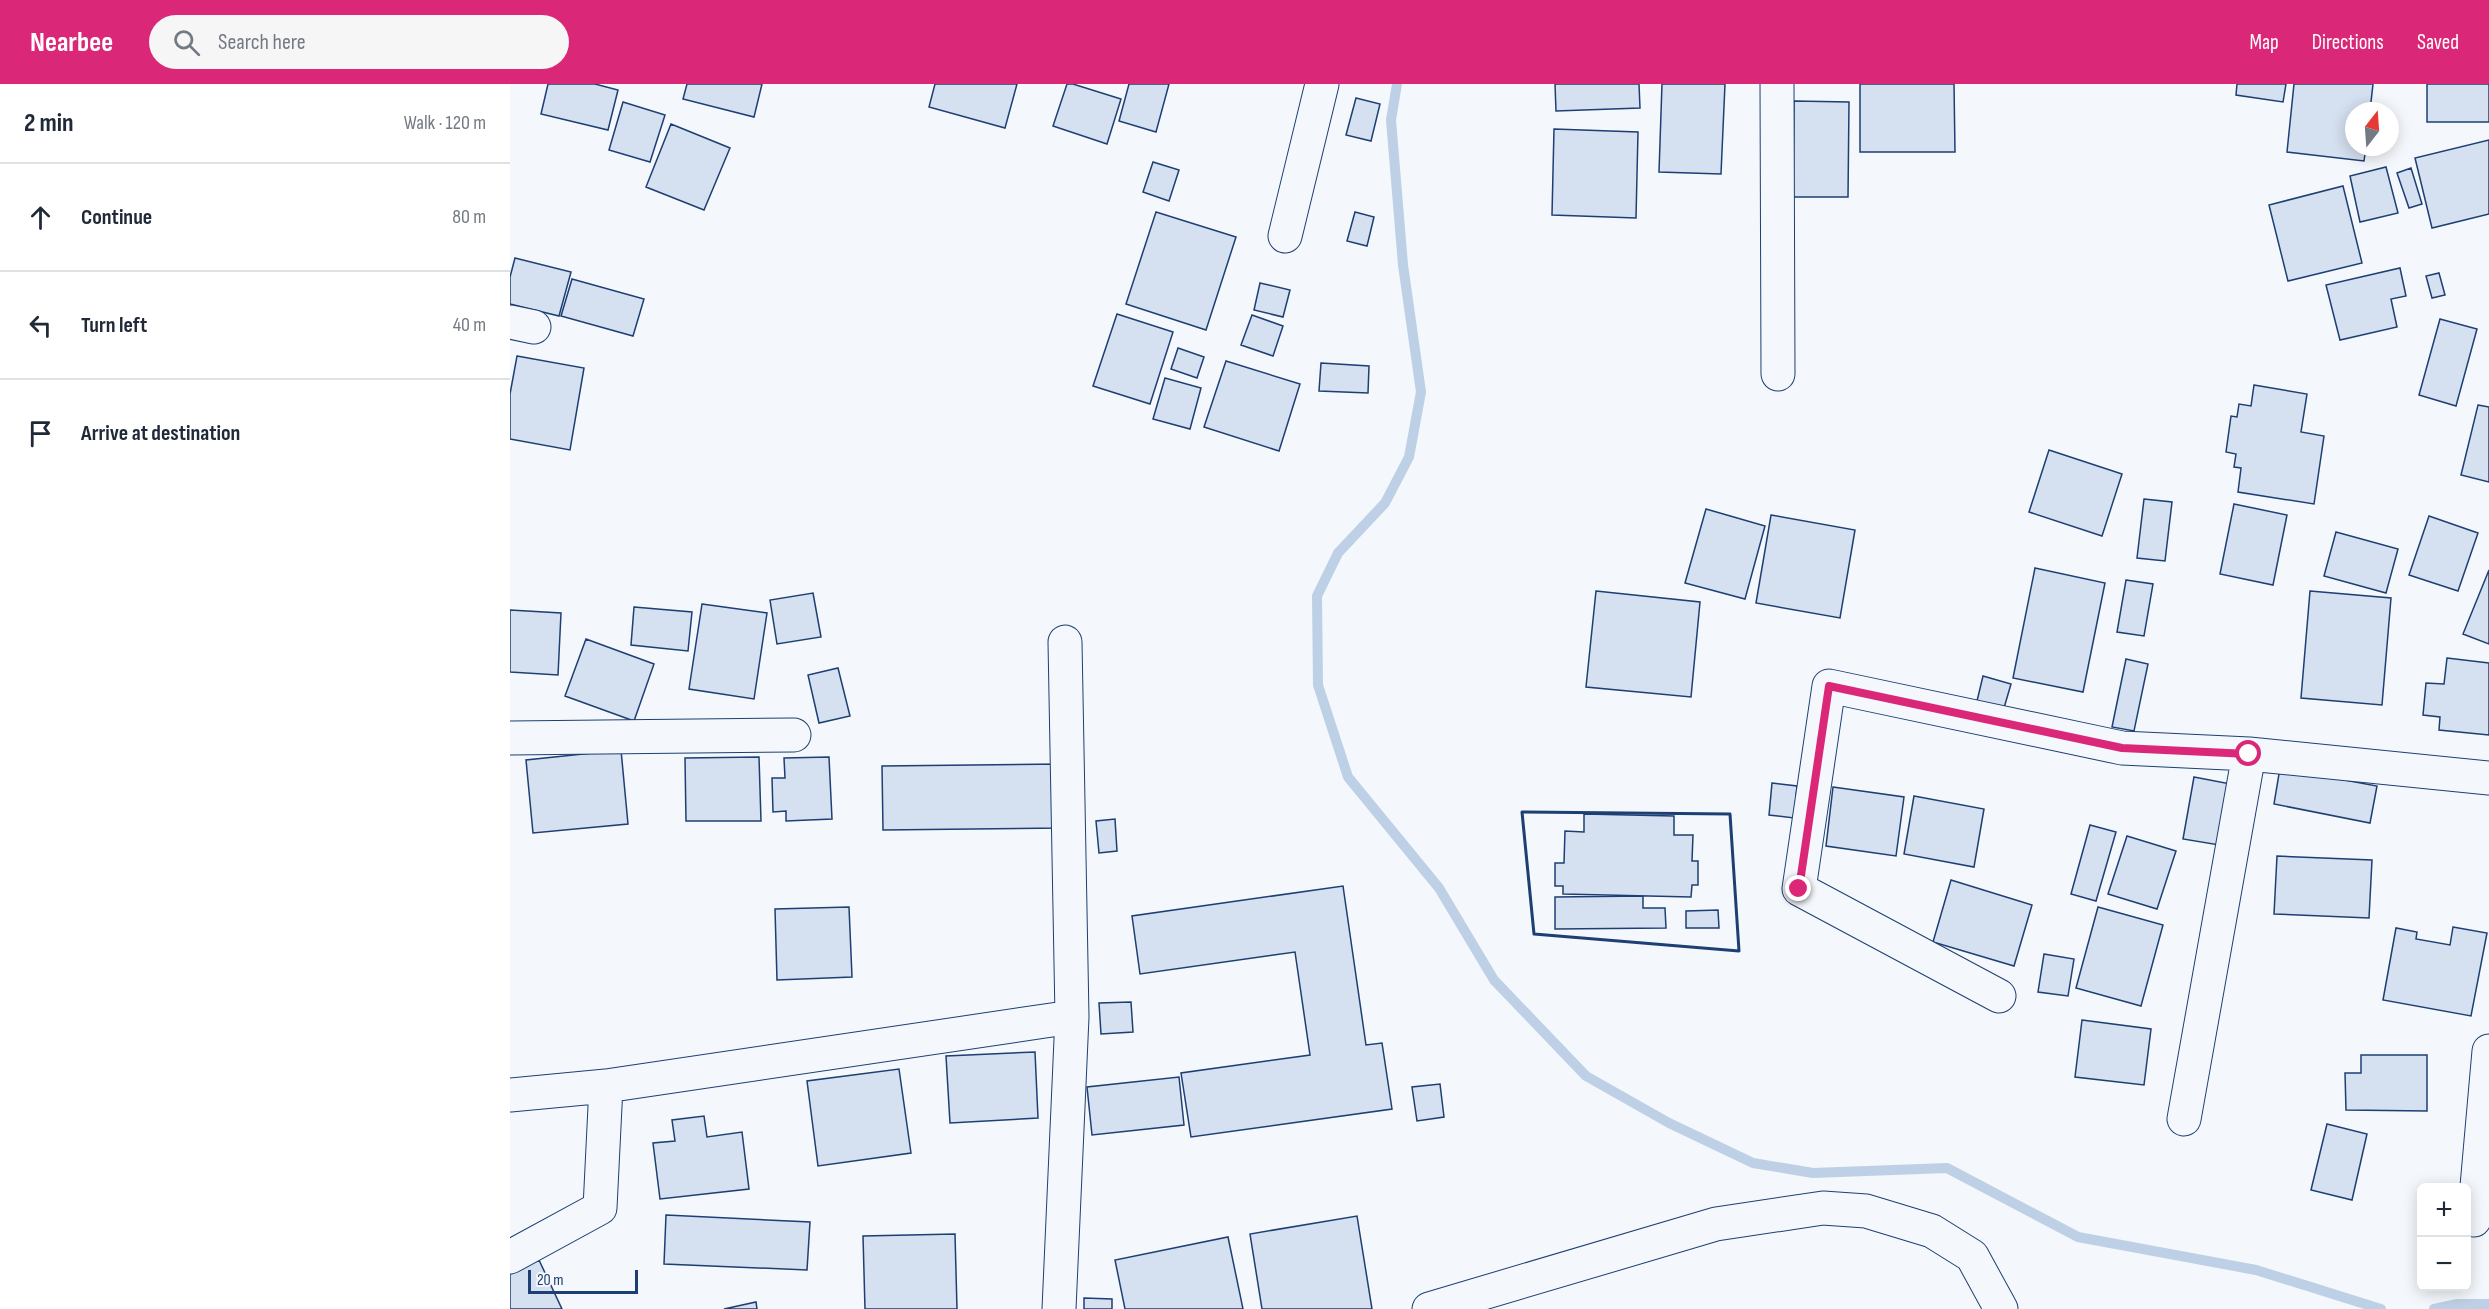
<!DOCTYPE html>
<html lang="en">
<head>
<meta charset="utf-8">
<style>
  :root { --surface:#fff; --page:#f6f6f7; --text:#1f2937; --muted:#747a83; --line:#e0e1e3; --accent:#db2777 }
  body { margin:0; font-family:"Sofia Sans Condensed",sans-serif; background:var(--page); color:var(--text) }
  .controls { position:absolute; right:18px; bottom:18px; display:grid; overflow:hidden; border-radius:9px; box-shadow:0 3px 15px #0003 }
  .controls button { width:54px; height:54px; display:grid; place-items:center; padding:0; border:0; border-bottom:2px solid var(--line); background:var(--surface); color:var(--text); font:30px sans-serif }
  .compass { position:absolute; left:1835px; top:18px; width:54px; height:54px; border-radius:50%; background:var(--surface); box-shadow:0 3px 15px #0003; rotate:17deg }
  .scale { position:absolute; left:18px; bottom:15px; width:110px; box-sizing:border-box; padding-left:6px; border:3px solid #1d3f73; border-top:0; font-size:16px; line-height:21px; white-space:nowrap; color:#1d3f73; -webkit-text-stroke:4px #f4f7fb; paint-order:stroke }
  .stop { position:absolute; width:18px; height:18px; margin:-14px; border:4px solid #db2777; border-radius:50%; background:#fff }
  .stop.end { background:#db2777; border-color:#fff; box-shadow:0 2px 6px #0008 }
  .list { margin:0; padding:0; list-style:none }
  h2 { display:flex; justify-content:space-between; align-items:center; height:78px; margin:0; padding:0 24px; font-size:26px }
  h2 small { font-size:20px; font-weight:400; color:var(--muted) }
  .list li { display:grid; grid-template-columns:39px 1fr auto; gap:18px; align-items:center; box-sizing:border-box; height:108px; padding:0 24px; border-top:2px solid var(--line) }
  .list b { display:block; font-size:22px; white-space:nowrap }
  .list em { font-size:20px; font-style:normal; color:var(--muted) }
  .icon { flex:none; width:33px; height:33px; fill:none; stroke:currentColor; stroke-width:2; stroke-linecap:round; stroke-linejoin:round }
  .map { position:relative; flex:none; width:1979px; height:1225px; overflow:hidden }
  header { display:flex; align-items:center; gap:36px; box-sizing:border-box; height:84px; padding:0 30px; background:var(--accent); color:#fff }
  header strong { font-size:28px }
  nav { display:flex; gap:33px; margin-inline-start:auto; font-size:21px }
  .search { width:420px; height:54px; background:var(--page); display:flex; align-items:center; gap:15px; box-sizing:border-box; padding:0 21px; border-radius:33px; color:var(--muted); font-size:22px }
  main { display:flex }
  aside { flex:1; background:var(--surface) }
  .map>svg:first-child { display:block }
</style>
</head>
<body>
<header>
<strong>Nearbee</strong>
<div class="search"><svg class="icon" aria-label="search" viewBox="0 0 24 24"><circle cx="10" cy="10" r="6"/><path d="M15 15l6 6"/></svg>Search here</div>
<nav><a>Map</a><a>Directions</a><a>Saved</a></nav>
</header>
<main>
<aside>
<h2>2 min<small>Walk · 120 m</small></h2>
<ul class="list">
<li><svg class="icon" aria-label="ahead" viewBox="0 0 24 24"><path d="M12 20V5M6 11l6-6 6 6"/></svg><div><b>Continue</b></div><em>80 m</em></li>
<li><svg class="icon" aria-label="left" viewBox="0 0 24 24"><path d="M17 20v-9H6M10 6l-5 5 5 5"/></svg><div><b>Turn left</b></div><em>40 m</em></li>
<li><svg class="icon" aria-label="arrive" viewBox="0 0 24 24"><path d="M6 21V4h12l-3 4 3 4H6"/></svg><div><b>Arrive at destination</b></div></li>
</ul>
</aside>
<div class="map">
<svg width="1979" height="1225" viewBox="0 0 1979 1225">
  <rect width="100%" height="100%" fill="#f4f7fb"/>
  <g fill="none" stroke-linecap="round" stroke-linejoin="round">
    <path stroke="#bed0e5" stroke-width="10" d="M 887,0 L 881,36 L 893,181 L 911,308 L 899,373 L 875,419 L 828,469 L 807,512 L 808,601 L 838,693 L 929,804 L 984,896 L 1076,992 L 1159,1039 L 1243,1079 L 1303,1089 L 1437,1084 L 1568,1153 L 1746,1186 L 1871,1225
      M 1924,1225 L 1947,1220 L 1979,1220"/>
  </g>
  <path fill="#d5e0f0" stroke="#1d3f73" stroke-width="1.5" d="M 38,0 L 85,0 L 108,6 L 98,46 L 31,30 Z
    M 177,0 L 252,0 L 244,33 L 173,15 Z
    M 425,0 L 507,0 L 495,44 L 419,23 Z
    M 557,0 L 563,0 L 611,15 L 597,60 L 543,42 Z
    M 619,0 L 659,0 L 646,48 L 609,37 Z
    M 1045,0 L 1129,0 L 1130,24 L 1046,27 Z
    M 1152,0 L 1215,0 L 1211,90 L 1149,88 Z
    M 1350,0 L 1444,0 L 1445,68 L 1350,68 Z
    M 1727,0 L 1776,0 L 1773,18 L 1726,11 Z
    M 1784,0 L 1863,0 L 1860,27 L 1844,27 L 1844,63 L 1856,63 L 1854,77 L 1777,68 Z
    M 1917,0 L 1979,0 L 1979,38 L 1917,38 Z
    M 846,14 L 870,20 L 861,57 L 836,51 Z
    M 1284,17 L 1339,18 L 1338,113 L 1283,113 Z
    M 113,18 L 155,31 L 140,78 L 99,66 Z
    M 161,40 L 220,64 L 194,126 L 136,103 Z
    M 1044,45 L 1128,48 L 1126,134 L 1042,131 Z
    M 1979,56 L 1979,130 L 1922,144 L 1905,74 Z
    M 643,78 L 669,86 L 659,117 L 633,108 Z
    M 1876,83 L 1888,129 L 1850,138 L 1840,92 Z
    M 1901,84 L 1912,120 L 1899,124 L 1887,89 Z
    M 1833,102 L 1852,179 L 1778,197 L 1759,121 Z
    M 646,128 L 726,153 L 696,246 L 616,220 Z
    M 845,128 L 864,133 L 857,162 L 837,157 Z
    M 5,174 L 61,188 L 49,232 L 0,220 L 0,193 Z
    M 1890,184 L 1896,212 L 1881,215 L 1887,243 L 1830,256 L 1816,201 Z
    M 1929,189 L 1935,211 L 1922,214 L 1916,192 Z
    M 62,195 L 134,215 L 123,252 L 51,232 Z
    M 750,199 L 780,206 L 773,233 L 744,226 Z
    M 607,230 L 663,248 L 640,320 L 583,302 Z
    M 742,231 L 773,242 L 763,272 L 731,261 Z
    M 1930,235 L 1967,245 L 1946,322 L 1909,311 Z
    M 668,264 L 694,273 L 687,294 L 661,285 Z
    M 7,272 L 74,284 L 60,366 L 0,355 L 0,310 Z
    M 716,277 L 790,300 L 769,367 L 694,343 Z
    M 811,279 L 859,282 L 858,309 L 809,307 Z
    M 655,294 L 691,304 L 680,345 L 643,335 Z
    M 1744,301 L 1797,310 L 1791,348 L 1814,352 L 1804,420 L 1728,408 L 1731,384 L 1724,383 L 1726,370 L 1716,368 L 1721,332 L 1727,333 L 1729,320 L 1741,322 Z
    M 1968,321 L 1979,323 L 1979,398 L 1951,391 Z
    M 1539,366 L 1612,390 L 1592,452 L 1519,428 Z
    M 1634,415 L 1662,418 L 1655,477 L 1627,474 Z
    M 1724,420 L 1777,431 L 1763,501 L 1710,490 Z
    M 1196,425 L 1255,442 L 1235,515 L 1175,499 Z
    M 1261,431 L 1345,446 L 1330,534 L 1246,519 Z
    M 1919,432 L 1968,449 L 1948,507 L 1899,491 Z
    M 1826,448 L 1888,465 L 1876,509 L 1814,492 Z
    M 1525,484 L 1595,499 L 1573,608 L 1503,594 Z
    M 1979,486 L 1979,560 L 1953,550 Z
    M 1616,496 L 1643,500 L 1634,552 L 1607,548 Z
    M 1086,507 L 1190,518 L 1181,613 L 1076,603 Z
    M 1800,507 L 1881,514 L 1872,621 L 1791,614 Z
    M 303,509 L 311,553 L 267,560 L 260,516 Z
    M 192,520 L 257,529 L 244,615 L 179,605 Z
    M 124,523 L 182,528 L 178,567 L 121,561 Z
    M 0,526 L 51,529 L 48,591 L 0,588 Z
    M 76,555 L 144,580 L 124,637 L 55,612 Z
    M 1937,574 L 1979,579 L 1979,651 L 1929,646 L 1930,633 L 1913,631 L 1916,599 L 1934,600 Z
    M 1616,575 L 1638,580 L 1624,647 L 1602,643 Z
    M 328,584 L 340,632 L 309,639 L 298,591 Z
    M 1473,592 L 1501,600 L 1494,624 L 1467,617 Z
    M 111,666 L 118,740 L 23,749 L 16,676 Z
    M 249,673 L 251,737 L 176,737 L 175,674 Z
    M 319,673 L 322,735 L 276,737 L 276,727 L 263,728 L 262,694 L 275,694 L 274,674 Z
    M 551,680 L 552,744 L 373,746 L 372,682 Z
    M 1770,684 L 1867,702 L 1860,739 L 1764,720 Z
    M 1684,693 L 1726,701 L 1715,762 L 1673,755 Z
    M 1262,699 L 1287,702 L 1284,734 L 1259,731 Z
    M 1323,703 L 1394,713 L 1386,772 L 1316,762 Z
    M 1404,712 L 1474,725 L 1464,783 L 1394,770 Z
    M 1074,730 L 1164,732 L 1164,751 L 1183,751 L 1182,777 L 1188,777 L 1188,801 L 1182,801 L 1181,813 L 1053,810 L 1053,802 L 1045,802 L 1045,779 L 1054,779 L 1055,747 L 1074,748 Z
    M 605,735 L 607,767 L 589,769 L 586,737 Z
    M 1580,741 L 1606,748 L 1586,817 L 1561,810 Z
    M 1617,752 L 1666,767 L 1647,825 L 1598,810 Z
    M 1767,772 L 1862,776 L 1859,834 L 1764,830 Z
    M 1441,796 L 1522,821 L 1504,882 L 1423,858 Z
    M 833,802 L 856,961 L 872,959 L 882,1025 L 681,1053 L 671,989 L 800,971 L 785,868 L 630,890 L 622,832 Z
    M 1133,812 L 1133,824 L 1155,824 L 1156,844 L 1045,845 L 1045,813 Z
    M 339,823 L 342,893 L 267,896 L 265,825 Z
    M 1588,823 L 1653,841 L 1631,922 L 1566,904 Z
    M 1208,826 L 1209,844 L 1176,844 L 1176,827 Z
    M 1943,843 L 1977,849 L 1961,932 L 1873,916 L 1886,844 L 1907,848 L 1906,855 L 1940,861 Z
    M 1534,870 L 1564,875 L 1558,912 L 1528,908 Z
    M 621,918 L 623,948 L 591,950 L 589,919 Z
    M 1572,936 L 1641,945 L 1634,1001 L 1565,993 Z
    M 525,968 L 528,1034 L 440,1039 L 436,972 Z
    M 1851,971 L 1917,971 L 1917,1027 L 1836,1026 L 1835,989 L 1851,989 Z
    M 389,985 L 401,1069 L 308,1082 L 297,997 Z
    M 669,993 L 674,1041 L 582,1051 L 577,1003 Z
    M 930,1000 L 934,1033 L 907,1037 L 902,1003 Z
    M 194,1032 L 197,1053 L 232,1048 L 239,1105 L 150,1115 L 143,1059 L 165,1057 L 162,1036 Z
    M 1817,1040 L 1857,1050 L 1842,1116 L 1801,1106 Z
    M 156,1131 L 300,1138 L 297,1186 L 154,1180 Z
    M 847,1132 L 862,1225 L 752,1225 L 740,1150 Z
    M 445,1150 L 447,1225 L 355,1225 L 353,1152 Z
    M 718,1153 L 733,1225 L 615,1225 L 605,1176 Z
    M 29,1176 L 52,1225 L 0,1225 L 0,1189 Z
    M 574,1214 L 602,1215 L 602,1225 L 574,1225 Z
    M 246,1218 L 247,1225 L 214,1225 Z"/>
  <g fill="none" stroke-linecap="round" stroke-linejoin="round">
    <g stroke="#1d3f73" stroke-width="35">
      <path id="minor" d="M 1267,0 L 1268,290
        M 775,152 L 812,0
        M 0,238 L 24,243
        M 0,654 L 284,651
        M 1489,912 L 1289,805 L 1319,602 L 1612,664 L 1739,670 L 1979,694
        M 0,1011 L 96,1002 L 562,933
        M 1674,1035 L 1739,670
        M 1964,1136 L 1979,967
        M 0,1173 L 90,1124 L 96,1002
        M 549,1225 L 562,933 L 555,558
        M 919,1225 L 1206,1140 L 1313,1124 L 1356,1127 L 1422,1147 L 1462,1172 L 1491,1225"/>
    </g>
    <use href="#minor" stroke="#f4f7fb" stroke-width="33"/>
    <path stroke="#1d3f73" stroke-width="3" d="M 1012,728 L 1220,730 L 1229,867 L 1024,850 Z"/>
  </g>
  <g fill="none" stroke-linecap="round" stroke-linejoin="round">
    <path stroke="#db2777" stroke-width="8" d="M 1289,805 L 1319,602 L 1612,664 L 1739,670"/>
  </g>
</svg>
<div class="controls">
<button>+</button>
<button>−</button>
</div>
<svg class="compass" viewBox="-18 -18 36 36"><path d="M0-13l5 13h-10z" fill="#e53935"/><path d="M0 13l5-13h-10z" fill="#747a83"/></svg>
<div class="scale">20 m</div>
<div class="stop" style="left:1739px;top:670px"></div>
<div class="stop end" style="left:1289px;top:805px"></div>
</div>
</main>
</body>
</html>
